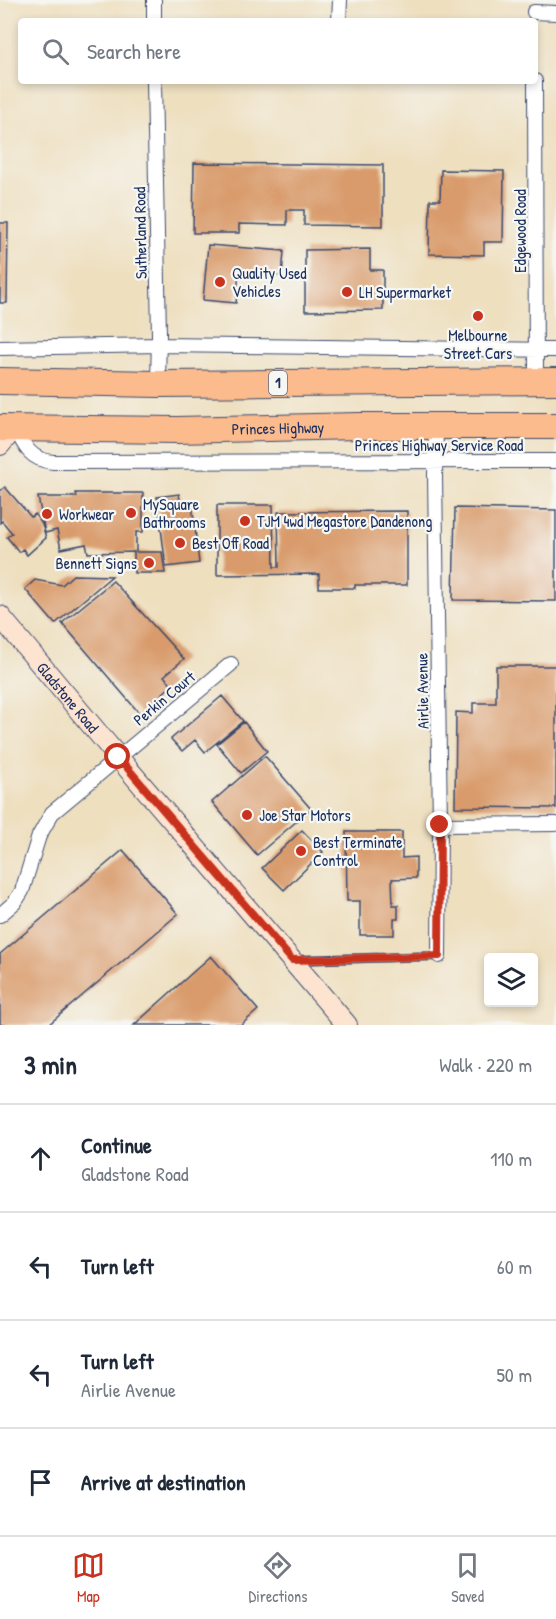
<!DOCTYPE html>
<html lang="en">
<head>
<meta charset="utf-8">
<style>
  :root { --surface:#fff; --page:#f2f2f3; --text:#1f2937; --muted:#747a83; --line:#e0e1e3; --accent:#c8321e }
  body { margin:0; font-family:"Patrick Hand",sans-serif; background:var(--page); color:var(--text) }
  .controls { position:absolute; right:18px; bottom:18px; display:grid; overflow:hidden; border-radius:6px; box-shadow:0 3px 9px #0003 }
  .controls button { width:54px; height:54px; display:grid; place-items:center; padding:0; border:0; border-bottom:2px solid var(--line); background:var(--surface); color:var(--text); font:30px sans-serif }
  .stop { position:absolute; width:18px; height:18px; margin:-14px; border:4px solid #c8321e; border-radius:50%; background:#fff }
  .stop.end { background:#c8321e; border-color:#fff; box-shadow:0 2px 6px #0008 }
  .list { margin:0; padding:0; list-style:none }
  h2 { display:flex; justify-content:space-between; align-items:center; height:78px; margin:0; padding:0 24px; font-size:26px }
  h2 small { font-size:20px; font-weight:400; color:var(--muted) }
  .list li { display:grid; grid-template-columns:39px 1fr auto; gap:18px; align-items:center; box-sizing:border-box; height:108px; padding:0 24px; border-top:2px solid var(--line) }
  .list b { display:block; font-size:22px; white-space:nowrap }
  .list p { margin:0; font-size:20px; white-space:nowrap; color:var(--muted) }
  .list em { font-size:20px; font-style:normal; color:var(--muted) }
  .icon { flex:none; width:33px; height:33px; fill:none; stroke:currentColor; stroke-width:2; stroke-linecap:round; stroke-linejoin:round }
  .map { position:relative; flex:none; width:556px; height:1025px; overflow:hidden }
  .search { position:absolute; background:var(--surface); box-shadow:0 3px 9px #0003; left:18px; right:18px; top:18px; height:66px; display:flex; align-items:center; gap:15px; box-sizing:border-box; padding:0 21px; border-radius:6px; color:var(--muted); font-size:22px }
  .sheet { height:510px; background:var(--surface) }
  nav { display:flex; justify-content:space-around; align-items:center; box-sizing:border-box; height:84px; border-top:2px solid var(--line); background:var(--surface); font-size:16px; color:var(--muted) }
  nav a { display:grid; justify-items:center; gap:3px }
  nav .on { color:var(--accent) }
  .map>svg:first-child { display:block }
</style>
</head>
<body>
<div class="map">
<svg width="556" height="1025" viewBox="0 0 556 1025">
  <rect width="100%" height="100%" fill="#f6f6f2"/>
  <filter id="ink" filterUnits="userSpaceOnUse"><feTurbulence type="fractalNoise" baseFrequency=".0167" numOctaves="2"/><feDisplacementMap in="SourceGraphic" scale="12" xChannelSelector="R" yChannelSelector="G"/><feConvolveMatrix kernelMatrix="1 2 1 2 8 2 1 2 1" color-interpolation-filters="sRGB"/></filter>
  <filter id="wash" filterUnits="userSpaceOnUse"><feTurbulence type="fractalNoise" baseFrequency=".008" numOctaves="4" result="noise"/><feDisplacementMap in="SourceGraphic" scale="24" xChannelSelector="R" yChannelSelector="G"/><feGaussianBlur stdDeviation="1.35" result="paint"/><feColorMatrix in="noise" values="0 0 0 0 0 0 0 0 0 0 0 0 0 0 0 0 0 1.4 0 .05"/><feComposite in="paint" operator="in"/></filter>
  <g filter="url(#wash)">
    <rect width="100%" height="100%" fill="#eedfbf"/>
    <g id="blocks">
      <path fill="#d99b6c" d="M 194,163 L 383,165 L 383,226 L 304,225 L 304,210 L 287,210 L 287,225 L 239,224 L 239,233 L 193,233 Z
        M 441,170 L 504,171 L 503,242 L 484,242 L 484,255 L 429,254 L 430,200 L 440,200 Z
        M 0,223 L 8,223 L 7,303 L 0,303 Z
        M 208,245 L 284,251 L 282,276 L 239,272 L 236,303 L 203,300 Z
        M 370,249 L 370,270 L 383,270 L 383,310 L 305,311 L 305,250 Z
        M 5,487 L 31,517 L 35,514 L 42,524 L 46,538 L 27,555 L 23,549 L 19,552 L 7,537 L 12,533 L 2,521 L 0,523 L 0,491 Z
        M 76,493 L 143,493 L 143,532 L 136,532 L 136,552 L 162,552 L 165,573 L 134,573 L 134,552 L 88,553 L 86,544 L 61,549 L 57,530 L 45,533 L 38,497 L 77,497 Z
        M 179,494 L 181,505 L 192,504 L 199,563 L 166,567 L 157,497 Z
        M 217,505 L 273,505 L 274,567 L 279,567 L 278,512 L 407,511 L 407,585 L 355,585 L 355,588 L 319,588 L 319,574 L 217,575 Z
        M 455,508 L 556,510 L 556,601 L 453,600 Z
        M 73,575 L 112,576 L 55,624 L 25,589 L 35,580 L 62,585 Z
        M 113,581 L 184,659 L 164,676 L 172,685 L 140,714 L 62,623 Z
        M 496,666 L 556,666 L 556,808 L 455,807 L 456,712 L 473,713 L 473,703 L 496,703 Z
        M 222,696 L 243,721 L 205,752 L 195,740 L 182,751 L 171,739 Z
        M 244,722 L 267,751 L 241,773 L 217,744 Z
        M 265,756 L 311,809 L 257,855 L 212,802 Z
        M 302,830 L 323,852 L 284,890 L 262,868 Z
        M 346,832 L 402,832 L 402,858 L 416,857 L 416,878 L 392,879 L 393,905 L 398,905 L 398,919 L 394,919 L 394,935 L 360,935 L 360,901 L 347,901 Z
        M 123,850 L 178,914 L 48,1025 L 0,1025 L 0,954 Z
        M 211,956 L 258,1010 L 241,1025 L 134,1025 Z"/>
    </g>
  </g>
  <g filter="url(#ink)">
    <use href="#blocks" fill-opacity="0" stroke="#3b496d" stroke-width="1.5"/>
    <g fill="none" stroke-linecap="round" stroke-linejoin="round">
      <g stroke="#3b496d" stroke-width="10">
        <path id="lane" d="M 295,960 L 439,956"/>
      </g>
      <g stroke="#3b496d" stroke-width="16">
        <path id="street" d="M 534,12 L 556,13
          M 154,21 L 154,0
          M 339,21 L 340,0
          M 154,81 L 159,334 L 158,384
          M 535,81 L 536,382
          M 0,348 L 159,345 L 556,350
          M 436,426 L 435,475 L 440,825 L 439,956
          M 15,427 C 24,446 30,460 53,462 L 556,461
          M 440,825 L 556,824
          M 0,915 L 15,902 L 22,891 L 39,836 L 52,813 L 231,664"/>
      </g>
      <g stroke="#3b496d" stroke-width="22">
        <g id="secondary">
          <path d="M 0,445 L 15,427"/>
          <path id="s1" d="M 0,616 L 118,757 L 347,1025"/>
        </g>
      </g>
      <g stroke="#3b496d" stroke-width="28">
        <g id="highway">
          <path d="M 0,381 L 158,384 L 556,381"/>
          <path id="s2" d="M 0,428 L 177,430 L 358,426 L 556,426"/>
        </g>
      </g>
      <use href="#lane" stroke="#fff" stroke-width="7"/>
      <use href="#street" stroke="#fff" stroke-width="14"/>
      <use href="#secondary" stroke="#fde4d1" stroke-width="20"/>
      <use href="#highway" stroke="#fbbb8c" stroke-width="26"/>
    </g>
  </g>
  <g fill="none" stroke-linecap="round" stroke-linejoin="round" filter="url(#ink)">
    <path stroke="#c8321e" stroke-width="8" d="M 118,757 L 292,960 L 439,956 L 440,825"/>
  </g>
  <g fill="#c8321e" stroke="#f6f6f2" stroke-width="2">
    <circle cx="220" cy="282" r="6"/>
    <circle cx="347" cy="292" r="6"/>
    <circle cx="478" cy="316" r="6"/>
    <circle cx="131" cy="513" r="6"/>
    <circle cx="47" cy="514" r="6"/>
    <circle cx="245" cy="521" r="6"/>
    <circle cx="180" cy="543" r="6"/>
    <circle cx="149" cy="563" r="6"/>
    <circle cx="247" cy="815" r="6"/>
    <circle cx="301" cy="851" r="6"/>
  </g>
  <g text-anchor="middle" stroke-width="4.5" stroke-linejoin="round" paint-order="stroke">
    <rect fill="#f6f6f2" stroke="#5d6b8a" stroke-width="1.5" x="269" y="371" width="18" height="24" rx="4.5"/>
    <g font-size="15" font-weight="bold" fill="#1b2f5e">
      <text x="278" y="388">1</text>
    </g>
    <g font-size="16" fill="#1b2f5e" stroke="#f6f6f2">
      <text transform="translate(520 231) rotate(-90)" y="6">Edgewood Road</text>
      <text transform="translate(140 233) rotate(-91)" y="6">Sutherland Road</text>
      <text dy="6" stroke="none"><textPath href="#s2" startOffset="278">Princes Highway</textPath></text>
      <text x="439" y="451">Princes Highway Service Road</text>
      <text transform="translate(422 691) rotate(-91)" y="6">Airlie Avenue</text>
      <text dy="6" stroke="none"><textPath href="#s1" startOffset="106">Gladstone Road</textPath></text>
      <text transform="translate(164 698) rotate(-40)" y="6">Perkin Court</text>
    </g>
    <g font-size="16" fill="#1b2f5e" stroke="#f6f6f2" text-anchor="start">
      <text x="232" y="279">Quality Used<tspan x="232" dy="18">Vehicles</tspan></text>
      <text x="359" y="298">LH Supermarket</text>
      <text x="478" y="341" text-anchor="middle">Melbourne<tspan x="478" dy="18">Street Cars</tspan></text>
      <text x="143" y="510">MySquare<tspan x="143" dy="18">Bathrooms</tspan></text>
      <text x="59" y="520">Workwear</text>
      <text x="257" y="527">TJM 4wd Megastore Dandenong</text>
      <text x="192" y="549">Best Off Road</text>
      <text x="137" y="569" text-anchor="end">Bennett Signs</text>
      <text x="259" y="821">Joe Star Motors</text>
      <text x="313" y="848">Best Terminate<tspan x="313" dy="18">Control</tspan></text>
    </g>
  </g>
</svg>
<div class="controls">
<button><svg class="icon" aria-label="layers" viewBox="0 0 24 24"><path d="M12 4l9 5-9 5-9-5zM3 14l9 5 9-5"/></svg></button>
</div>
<div class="stop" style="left:118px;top:757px"></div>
<div class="stop end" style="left:440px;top:825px"></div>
<div class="search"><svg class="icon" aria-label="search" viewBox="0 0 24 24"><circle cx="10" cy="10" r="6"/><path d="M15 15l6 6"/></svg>Search here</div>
</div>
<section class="sheet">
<h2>3 min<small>Walk · 220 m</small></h2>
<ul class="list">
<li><svg class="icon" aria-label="ahead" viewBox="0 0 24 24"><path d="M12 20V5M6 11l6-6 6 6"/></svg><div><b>Continue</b><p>Gladstone Road</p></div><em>110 m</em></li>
<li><svg class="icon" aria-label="left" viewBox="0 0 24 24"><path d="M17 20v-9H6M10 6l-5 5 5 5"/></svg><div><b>Turn left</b></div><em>60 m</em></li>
<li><svg class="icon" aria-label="left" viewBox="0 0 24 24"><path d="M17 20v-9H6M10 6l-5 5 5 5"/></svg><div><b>Turn left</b><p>Airlie Avenue</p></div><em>50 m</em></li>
<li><svg class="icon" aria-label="arrive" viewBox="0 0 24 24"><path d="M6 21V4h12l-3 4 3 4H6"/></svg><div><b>Arrive at destination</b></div></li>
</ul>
</section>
<nav>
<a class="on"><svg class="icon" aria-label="map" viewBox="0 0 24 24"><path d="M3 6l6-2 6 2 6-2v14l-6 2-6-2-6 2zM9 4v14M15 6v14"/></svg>Map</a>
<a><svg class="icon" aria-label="directions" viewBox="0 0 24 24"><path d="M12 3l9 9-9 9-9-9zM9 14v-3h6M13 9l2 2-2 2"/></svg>Directions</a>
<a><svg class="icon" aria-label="saved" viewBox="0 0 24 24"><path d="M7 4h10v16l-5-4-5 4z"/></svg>Saved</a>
</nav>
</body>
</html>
